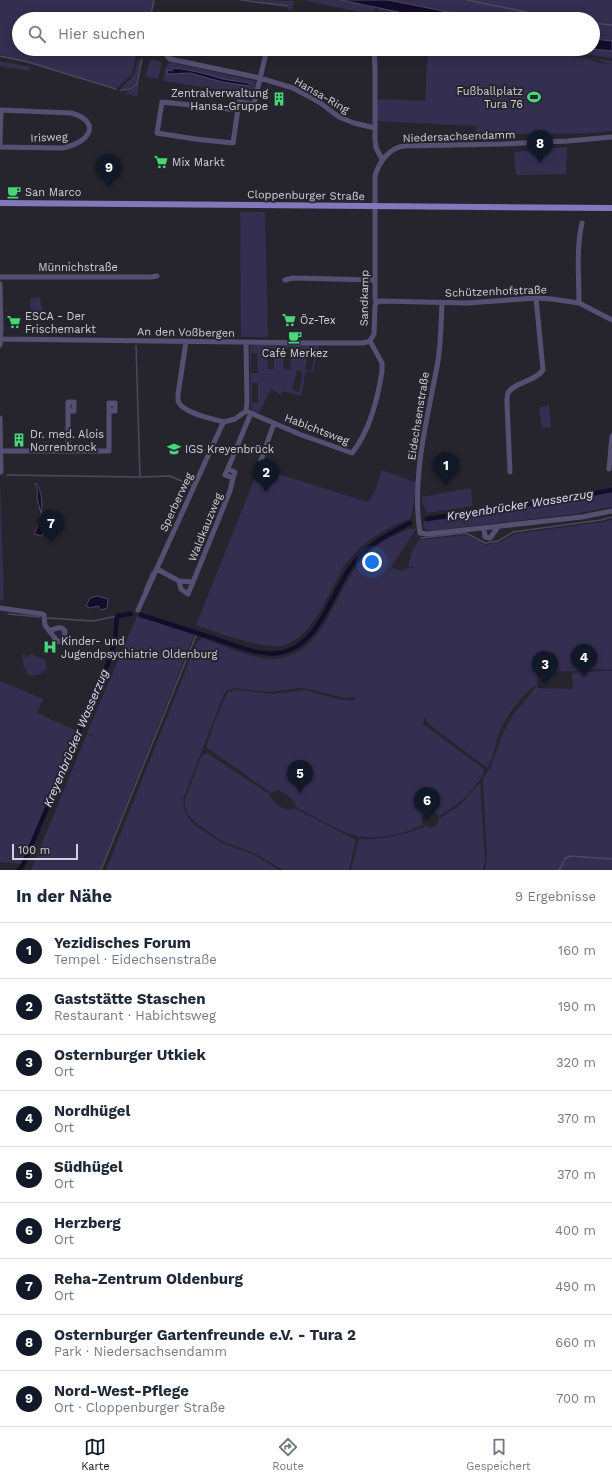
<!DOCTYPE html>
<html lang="de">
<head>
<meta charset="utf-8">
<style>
  :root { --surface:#fff; --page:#f2f2f3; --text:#1f2937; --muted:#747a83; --line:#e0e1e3; --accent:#111827 }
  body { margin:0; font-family:"Work Sans",sans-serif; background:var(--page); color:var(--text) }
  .scale { position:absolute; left:12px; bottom:10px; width:66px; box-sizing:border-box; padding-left:4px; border:2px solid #d2d1d7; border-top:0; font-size:11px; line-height:14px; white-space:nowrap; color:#d2d1d7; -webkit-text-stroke:3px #26252e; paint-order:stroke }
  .you { position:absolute; left:372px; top:562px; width:14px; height:14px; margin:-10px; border:3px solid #fff; border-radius:50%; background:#1a73e8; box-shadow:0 0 0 6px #1a73e833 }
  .badge { display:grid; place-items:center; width:26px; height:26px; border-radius:50%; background:var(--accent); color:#fff; font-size:13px; font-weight:700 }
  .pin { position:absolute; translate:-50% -33px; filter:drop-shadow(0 1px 2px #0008) }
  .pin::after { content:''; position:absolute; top:21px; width:14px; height:12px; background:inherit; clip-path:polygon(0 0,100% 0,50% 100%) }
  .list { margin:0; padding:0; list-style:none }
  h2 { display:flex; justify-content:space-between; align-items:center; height:52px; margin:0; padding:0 16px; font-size:17px }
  h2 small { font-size:13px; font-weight:400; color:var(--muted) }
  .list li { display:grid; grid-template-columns:26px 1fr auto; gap:12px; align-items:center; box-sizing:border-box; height:56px; padding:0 16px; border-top:1px solid var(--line) }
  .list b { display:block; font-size:15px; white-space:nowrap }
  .list p { margin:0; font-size:13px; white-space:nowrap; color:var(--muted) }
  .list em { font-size:13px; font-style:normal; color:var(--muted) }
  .icon { flex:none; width:22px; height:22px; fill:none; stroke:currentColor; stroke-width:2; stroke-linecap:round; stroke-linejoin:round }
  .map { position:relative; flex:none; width:612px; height:870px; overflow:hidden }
  .search { position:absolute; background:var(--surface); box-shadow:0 2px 10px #0003; left:12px; right:12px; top:12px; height:44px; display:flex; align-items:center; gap:10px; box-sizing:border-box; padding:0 14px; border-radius:22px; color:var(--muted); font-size:15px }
  .sheet { height:556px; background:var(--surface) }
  nav { display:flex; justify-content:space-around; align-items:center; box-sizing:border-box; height:56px; border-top:1px solid var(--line); background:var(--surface); font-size:11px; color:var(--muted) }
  nav a { display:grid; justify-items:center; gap:2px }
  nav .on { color:var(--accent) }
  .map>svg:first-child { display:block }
</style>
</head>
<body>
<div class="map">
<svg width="612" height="870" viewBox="0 0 612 870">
  <rect width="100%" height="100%" fill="#26252e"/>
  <path fill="#342e51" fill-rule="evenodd" d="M 0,0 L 154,0 L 149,19 L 19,19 L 19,49 L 143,49 L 142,54 L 136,56 L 132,74 L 117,88 L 0,54 Z
    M 251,0 L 293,1 C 294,4 293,8 290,11 L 288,11 L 289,5 Z
    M 304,0 L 340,0 L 375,7 L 374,12 L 368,14 Z
    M 388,0 L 612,0 L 612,41 L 593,39 L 593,19 L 483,19 Z
    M 379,8 L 433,19 C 420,19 387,22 378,13 Z
    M 428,49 L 532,49 L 589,59 L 598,63 L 611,64 L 595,59 L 612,61 L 612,131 C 567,137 521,130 477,138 L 476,126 L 377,121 L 377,99 L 425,101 Z
    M 547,49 L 591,49 L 612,51 L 612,58 Z
    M 142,58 L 136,84 L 129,88 L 121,89 L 134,75 L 138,60 Z
    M 150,59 L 162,62 L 158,79 L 146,77 Z
    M 0,61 L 31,67 L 30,71 L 0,66 Z
    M 170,62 L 255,81 C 256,84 256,86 255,90 C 253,101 242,100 233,99 L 233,92 L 164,81 L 165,68 ZM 181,68 C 195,71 210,75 223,79 C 232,81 242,80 251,84 L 249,86 L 222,82 L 190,73 L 169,74 L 168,70 L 172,72 Z
    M 139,84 L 137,97 L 125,93 Z
    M 567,147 L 566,174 L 516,175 L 514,152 Z
    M 240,212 L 265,212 L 268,337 L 241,337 Z
    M 40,297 L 43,312 L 31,312 L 30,298 Z
    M 253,345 L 319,345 L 313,372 L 306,371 L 301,396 L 283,391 L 281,395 L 271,389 L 259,413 L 253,411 L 251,408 L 250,347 ZM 274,348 L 274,369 L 268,369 L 267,349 ZM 290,348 L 291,369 L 284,370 L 283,349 ZM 309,350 L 316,351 L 311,371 L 305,369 ZM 251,353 L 257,353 L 258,373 L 251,373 ZM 297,370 L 303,372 L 299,392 L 292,390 ZM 252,383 L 258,383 L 258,403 L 252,403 Z
    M 549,405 L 551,427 L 542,428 L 539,408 Z
    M 259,468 L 368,502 L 375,492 L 382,470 L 417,483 L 411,518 C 386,528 363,541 346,563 C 342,568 339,575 336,581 C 324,603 311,636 285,645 C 266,651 216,632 196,625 Z
    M 0,481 L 4,598 L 0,602 Z
    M 471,488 L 473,506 L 427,513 L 422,502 L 422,497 Z
    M 612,492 L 612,507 L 575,514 L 430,531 L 425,529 L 423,526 L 424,521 L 575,500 Z
    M 612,520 L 612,670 L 602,669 L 574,671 L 572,673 L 600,671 L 612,671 L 612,870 L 485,870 L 487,859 L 483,778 L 490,768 L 504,731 L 513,715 L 536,687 L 536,685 C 523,692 505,719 499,732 C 495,744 494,758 487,768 L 434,728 L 427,722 L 425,717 L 423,724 L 484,769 L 483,770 L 484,773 C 470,795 460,803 439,816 L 440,818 L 459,806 L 480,783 L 485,859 L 483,870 L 351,870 L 358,841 L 359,839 C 383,840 403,835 425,827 L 423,825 C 403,834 377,841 354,835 C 334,830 315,816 296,807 L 296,809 L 356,840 L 349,870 L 283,870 L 254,853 L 224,842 L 196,823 L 188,815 L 185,808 L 185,799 L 202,755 L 207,753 L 269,794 L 270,792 L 206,747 L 217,716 L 227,694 L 230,691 L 239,690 L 272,694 L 305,690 L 341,700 L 355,700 L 354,697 L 345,698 L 313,690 L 300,688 L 269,692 L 234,688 L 228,690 L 224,694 L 183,799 L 185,812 L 189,819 L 196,826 L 224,844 L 253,854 L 279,870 L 106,870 L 197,642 L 203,638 C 225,646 259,663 282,658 C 319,650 331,609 348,580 C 358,562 376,542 396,535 C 402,532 409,528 416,529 L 386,575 L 392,568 L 402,571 L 414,566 L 408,567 L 412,552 L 419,540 L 466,535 L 486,545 L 500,542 L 514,534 L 602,522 ZM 538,671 L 572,671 L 573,689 L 537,688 ZM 277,790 C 285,793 292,797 296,805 L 295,809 C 286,812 270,803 270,793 ZM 427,811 L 435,812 L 439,817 L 438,823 L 433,828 L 427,827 L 422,823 L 422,816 Z
    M 137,616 L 195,633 L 100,870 L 31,870 L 87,734 L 105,741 L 87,733 Z
    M 23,654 L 25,654 L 25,658 L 31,654 L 45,660 L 47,669 L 40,674 L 30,676 L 29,674 L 27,674 L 27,671 L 23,665 L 23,660 L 22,657 Z
    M 0,681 L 43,699 L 37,713 L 77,731 L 22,864 L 0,862 Z"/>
  <path fill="#140c2c" stroke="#4d475f" d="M 340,0 L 388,0 L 483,19 L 433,19 Z
    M 593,39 L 612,41 L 612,51 L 591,49 L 593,49 Z
    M 174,68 C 191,70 207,74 223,79 C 232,81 242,81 251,84 L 249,86 L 222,82 L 190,73 L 168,74 L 167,70 L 172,71 Z
    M 36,483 C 46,496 39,514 43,528 L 42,530 L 43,533 L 42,536 L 34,534 L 39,523 L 41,513 L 37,498 L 38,492 L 35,484 Z
    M 97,596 L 108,599 L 107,608 L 101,610 L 98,606 L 90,608 L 86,606 L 90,598 Z"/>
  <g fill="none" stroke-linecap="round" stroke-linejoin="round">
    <path stroke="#4d475f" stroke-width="1.5" d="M 241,0 L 288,6
      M 467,0 L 561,19
      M 150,19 L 154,0
      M 593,23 L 612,25
      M 143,55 L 144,49
      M 0,56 L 28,62 L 116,89
      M 121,90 L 130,89 L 137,84 L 142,59
      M 136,346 L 140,477 L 170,476 L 193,486
      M 7,475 L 139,477
      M 421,538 L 466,533 L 485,543 L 498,541 L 513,532 L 601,520 L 612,517
      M 144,591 L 152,572
      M 8,614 L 40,617
      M 47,618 L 93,621 L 117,616
      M 101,870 L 197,633
      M 559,870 L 565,859 L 570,856 L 612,859"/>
    <path stroke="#140c2c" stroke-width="4.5" d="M 427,519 L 568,498 L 612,490
      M 141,615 C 166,623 191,631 216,639 C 234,645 259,656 278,653 C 320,647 330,594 352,565 C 367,545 388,534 410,523
      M 19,870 L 23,865 L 109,661 L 115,641 L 117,616 L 131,614"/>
    <path stroke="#555072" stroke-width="5" d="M 375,19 L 375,15
      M 167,49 L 167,56 L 170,59 L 260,78 L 293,88 L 319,102 L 339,117 L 354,123 L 375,128
      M 374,49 L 375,69 L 375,139 L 376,148 L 382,159
      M 0,110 L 1,110 L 0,143
      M 237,110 L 162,102 L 157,133 L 195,139 L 233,143 L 239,102 L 254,104 L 267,49
      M 0,147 L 63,148 C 89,143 103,122 71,113 L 1,110
      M 0,277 L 151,277 L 157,276
      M 285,280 L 293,278 L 375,280
      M 0,284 L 1,329 L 0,345
      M 376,303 L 380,301 L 467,303 L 536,298 L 552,299 L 579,303 L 612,320
      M 442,303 C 441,322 441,342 438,361 C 428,417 411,476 420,533 L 427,534 L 582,517 L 612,511
      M 579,303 C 579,277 576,248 582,223
      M 0,339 L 313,343 L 363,343 L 370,341
      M 370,341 L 374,334 L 375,306 L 376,303 L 375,298 L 375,176 C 379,162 389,148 404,146 L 503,144 L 568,141 L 612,137
      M 186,342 L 178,394 C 178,396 178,399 178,401 C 182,413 213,419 224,422
      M 68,411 L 74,411 L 74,402 L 68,402 L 68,451
      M 246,411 L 299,434 L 352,453 C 369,432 378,397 382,371 L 382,363 L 370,341
      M 0,418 L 1,472
      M 0,451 L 109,451 L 109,403 L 115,403 L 115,411 L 109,411
      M 259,466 L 274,423
      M 228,469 L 235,472 L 233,478 L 225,475 C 234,455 242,434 251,413
      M 609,469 L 612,436
      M 510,472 L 507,403 C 507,400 507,396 508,393 C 514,382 535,382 543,370 L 536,298
      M 484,529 L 485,537 L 490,538 L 498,527
      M 157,569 L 179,581 L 193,582 L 188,594 L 181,589 L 179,581
      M 193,582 L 230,491 L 233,478
      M 0,608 L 42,614 L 44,615 L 45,625 L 57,641 L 61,642 L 64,640 L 65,631 C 61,625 55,629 49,631
      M 138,610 L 222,425 L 224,422 L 235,419 L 246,411 L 247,403 L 246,343"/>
    <path stroke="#8378be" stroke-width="6" d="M 0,203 L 612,208"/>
  </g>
  <defs>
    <g id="stadium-bare" transform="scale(1.08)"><path d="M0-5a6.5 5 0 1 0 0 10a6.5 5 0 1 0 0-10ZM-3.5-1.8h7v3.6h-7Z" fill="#46d779" stroke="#26252e" stroke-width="2.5" paint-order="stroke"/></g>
    <g id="building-bare" transform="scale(1.08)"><path d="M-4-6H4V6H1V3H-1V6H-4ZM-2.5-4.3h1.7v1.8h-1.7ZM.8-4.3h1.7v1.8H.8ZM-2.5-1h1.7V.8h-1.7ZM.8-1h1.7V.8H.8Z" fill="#46d779" stroke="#26252e" stroke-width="2.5" paint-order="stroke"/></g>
    <g id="supermarket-bare" transform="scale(1.08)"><path d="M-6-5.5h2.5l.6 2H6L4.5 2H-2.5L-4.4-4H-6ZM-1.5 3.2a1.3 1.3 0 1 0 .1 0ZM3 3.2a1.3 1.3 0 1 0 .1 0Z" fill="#46d779" stroke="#26252e" stroke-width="2.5" paint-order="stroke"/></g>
    <g id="cafe-bare" transform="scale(1.08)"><path d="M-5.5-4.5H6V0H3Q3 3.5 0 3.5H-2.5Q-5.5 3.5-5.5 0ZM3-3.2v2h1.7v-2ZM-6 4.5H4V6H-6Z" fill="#46d779" stroke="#26252e" stroke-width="2.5" paint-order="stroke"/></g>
    <g id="school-bare" transform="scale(1.08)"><path d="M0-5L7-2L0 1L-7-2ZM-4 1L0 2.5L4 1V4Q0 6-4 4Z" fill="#46d779" stroke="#26252e" stroke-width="2.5" paint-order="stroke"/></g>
    <g id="hospital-bare" transform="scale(1.08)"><path d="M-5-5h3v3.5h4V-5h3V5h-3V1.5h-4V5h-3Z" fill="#46d779" stroke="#26252e" stroke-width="2.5" paint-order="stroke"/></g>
  </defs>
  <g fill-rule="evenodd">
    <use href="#stadium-bare" x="534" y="97"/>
    <use href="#building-bare" x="279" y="99"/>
    <use href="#supermarket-bare" x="161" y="162"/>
    <use href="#cafe-bare" x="14" y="192"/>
    <use href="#supermarket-bare" x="289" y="320"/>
    <use href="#supermarket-bare" x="14" y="322"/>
    <use href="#cafe-bare" x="295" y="337"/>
    <use href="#building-bare" x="19" y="440"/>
    <use href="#school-bare" x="174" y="449"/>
    <use href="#hospital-bare" x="50" y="647"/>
  </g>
  <g text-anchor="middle" stroke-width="4" stroke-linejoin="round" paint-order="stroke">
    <g font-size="11" fill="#d2d1d7" stroke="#26252e" text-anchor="start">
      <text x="523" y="95" text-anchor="end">Fußballplatz<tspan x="523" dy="13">Tura 76</tspan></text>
      <text x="268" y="97" text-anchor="end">Zentralverwaltung<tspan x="268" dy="13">Hansa-Gruppe</tspan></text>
      <text x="172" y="166">Mix Markt</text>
      <text x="25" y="196">San Marco</text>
      <text x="25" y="320">ESCA - Der<tspan x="25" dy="13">Frischemarkt</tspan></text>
      <text x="300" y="324">Öz-Tex</text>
      <text x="295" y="357" text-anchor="middle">Café Merkez</text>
      <text x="30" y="438">Dr. med. Alois<tspan x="30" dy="13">Norrenbrock</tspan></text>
      <text x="185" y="453">IGS Kreyenbrück</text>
      <text x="61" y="645">Kinder- und<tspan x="61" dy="13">Jugendpsychiatrie Oldenburg</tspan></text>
    </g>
    <g font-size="11" fill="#d2d1d7" stroke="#26252e">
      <text transform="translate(322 95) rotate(30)" y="4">Hansa-Ring</text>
      <text transform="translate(459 136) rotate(-2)" y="4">Niedersachsendamm</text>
      <text transform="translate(49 137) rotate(-2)" y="4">Irisweg</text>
      <text transform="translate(306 195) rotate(1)" y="4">Cloppenburger Straße</text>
      <text x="78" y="271">Münnichstraße</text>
      <text transform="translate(496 291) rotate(-2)" y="4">Schützenhofstraße</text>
      <text transform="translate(364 298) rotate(-89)" y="4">Sandkamp</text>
      <text transform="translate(186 332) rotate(1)" y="4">An den Voßbergen</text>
      <text transform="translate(418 416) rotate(-81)" y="4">Eidechsenstraße</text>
      <text transform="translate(317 429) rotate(21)" y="4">Habichtsweg</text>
      <text transform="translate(176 502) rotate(-65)" y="4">Sperberweg</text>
      <text transform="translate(205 527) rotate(-68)" y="4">Waldkauzweg</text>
    </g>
    <g font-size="12" font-style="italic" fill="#e1def9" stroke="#26252e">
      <text transform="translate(520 505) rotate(-9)" y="4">Kreyenbrücker Wasserzug</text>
      <text transform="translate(76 738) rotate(-67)" y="4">Kreyenbrücker Wasserzug</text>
    </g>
  </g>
</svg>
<div class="scale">100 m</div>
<div class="you"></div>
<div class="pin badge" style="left:446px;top:485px">1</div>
<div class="pin badge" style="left:266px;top:492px">2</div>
<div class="pin badge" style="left:545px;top:684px">3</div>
<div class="pin badge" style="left:584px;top:677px">4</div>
<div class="pin badge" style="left:300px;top:793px">5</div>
<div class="pin badge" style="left:427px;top:820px">6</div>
<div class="pin badge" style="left:51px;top:543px">7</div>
<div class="pin badge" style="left:540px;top:163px">8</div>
<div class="pin badge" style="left:109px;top:187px">9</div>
<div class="search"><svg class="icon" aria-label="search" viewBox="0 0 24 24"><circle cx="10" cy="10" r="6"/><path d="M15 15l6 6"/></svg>Hier suchen</div>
</div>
<section class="sheet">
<h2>In der Nähe<small>9 Ergebnisse</small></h2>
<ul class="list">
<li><span class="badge">1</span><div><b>Yezidisches Forum</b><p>Tempel · Eidechsenstraße</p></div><em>160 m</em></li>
<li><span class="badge">2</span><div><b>Gaststätte Staschen</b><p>Restaurant · Habichtsweg</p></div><em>190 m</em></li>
<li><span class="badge">3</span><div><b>Osternburger Utkiek</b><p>Ort</p></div><em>320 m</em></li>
<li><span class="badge">4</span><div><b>Nordhügel</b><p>Ort</p></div><em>370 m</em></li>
<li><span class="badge">5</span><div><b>Südhügel</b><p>Ort</p></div><em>370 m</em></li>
<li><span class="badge">6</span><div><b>Herzberg</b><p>Ort</p></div><em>400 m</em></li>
<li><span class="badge">7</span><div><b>Reha-Zentrum Oldenburg</b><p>Ort</p></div><em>490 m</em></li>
<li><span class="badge">8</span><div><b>Osternburger Gartenfreunde e.V. - Tura 2</b><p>Park · Niedersachsendamm</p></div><em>660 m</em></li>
<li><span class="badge">9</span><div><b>Nord-West-Pflege</b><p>Ort · Cloppenburger Straße</p></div><em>700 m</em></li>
</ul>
</section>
<nav>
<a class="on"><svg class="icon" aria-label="map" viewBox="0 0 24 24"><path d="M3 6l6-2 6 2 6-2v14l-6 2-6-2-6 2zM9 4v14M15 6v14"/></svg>Karte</a>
<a><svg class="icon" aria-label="directions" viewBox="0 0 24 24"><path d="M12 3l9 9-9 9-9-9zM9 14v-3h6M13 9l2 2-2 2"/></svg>Route</a>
<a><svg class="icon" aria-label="saved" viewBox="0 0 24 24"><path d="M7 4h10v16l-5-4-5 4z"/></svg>Gespeichert</a>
</nav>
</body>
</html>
